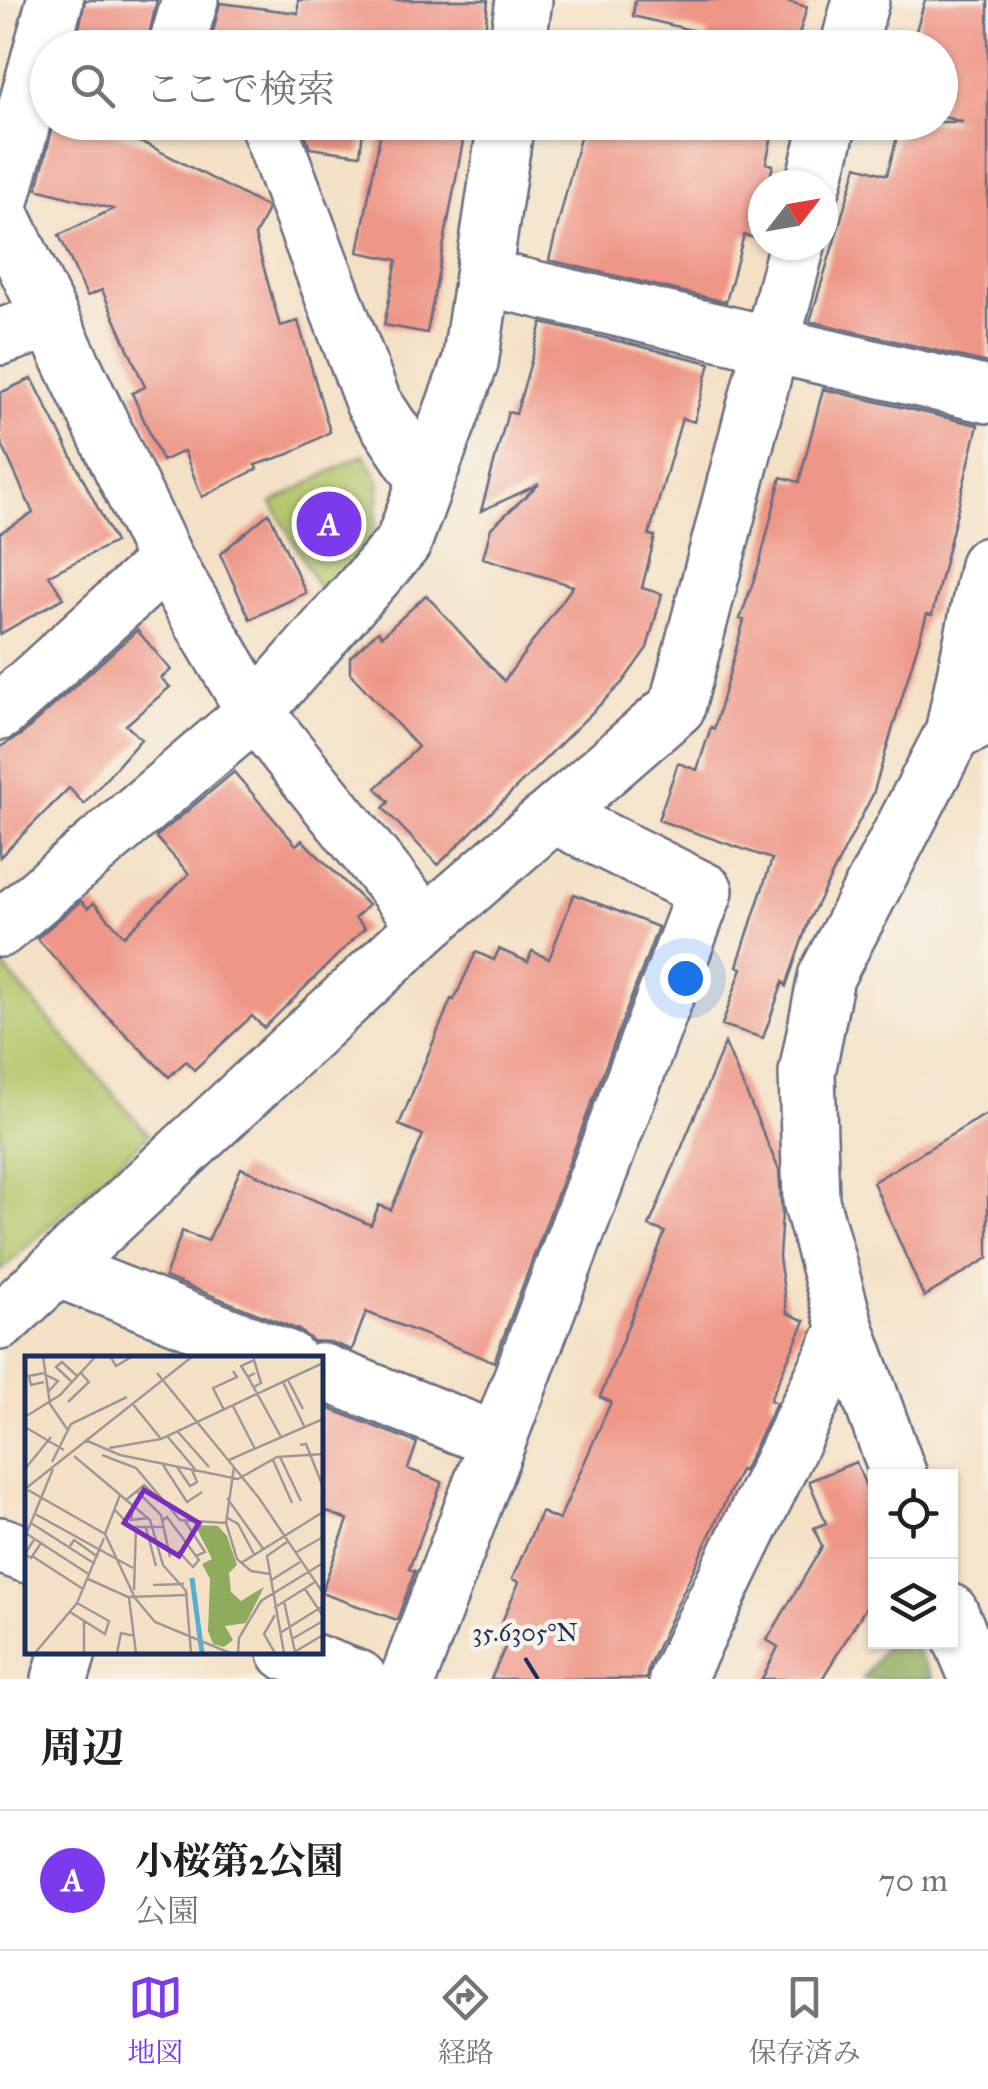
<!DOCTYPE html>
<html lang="ja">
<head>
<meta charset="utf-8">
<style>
  :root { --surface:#fff; --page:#f2f2f2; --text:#202124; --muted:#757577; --line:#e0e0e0; --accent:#7c3aed }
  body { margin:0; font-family:"IM FELL Great Primer","Noto Serif JP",serif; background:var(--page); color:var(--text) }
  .controls { position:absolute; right:30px; bottom:30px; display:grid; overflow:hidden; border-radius:0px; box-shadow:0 2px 8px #0004 }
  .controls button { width:90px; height:90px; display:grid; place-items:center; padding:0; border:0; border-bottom:2px solid var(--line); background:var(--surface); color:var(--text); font:50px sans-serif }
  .compass { position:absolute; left:748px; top:170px; width:90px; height:90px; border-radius:50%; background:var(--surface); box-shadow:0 2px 8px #0004; rotate:59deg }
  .you { position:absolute; left:685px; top:978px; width:35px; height:35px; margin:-25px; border:8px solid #fff; border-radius:50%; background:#1a73e8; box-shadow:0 0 0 15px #1a73e833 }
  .badge { display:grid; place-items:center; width:65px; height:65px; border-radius:50%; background:var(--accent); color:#fff; font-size:32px; font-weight:700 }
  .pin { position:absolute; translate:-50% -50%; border:5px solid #fff; box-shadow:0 2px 10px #0006 }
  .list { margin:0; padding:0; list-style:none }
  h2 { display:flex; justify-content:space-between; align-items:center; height:130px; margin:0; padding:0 40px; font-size:42px }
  h2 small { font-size:32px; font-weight:400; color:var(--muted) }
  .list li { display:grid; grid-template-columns:65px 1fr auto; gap:30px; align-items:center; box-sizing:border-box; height:140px; padding:0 40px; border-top:2px solid var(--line) }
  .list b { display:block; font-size:38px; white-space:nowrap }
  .list p { margin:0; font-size:32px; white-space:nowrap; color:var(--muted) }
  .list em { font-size:32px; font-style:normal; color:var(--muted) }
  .icon { flex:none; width:55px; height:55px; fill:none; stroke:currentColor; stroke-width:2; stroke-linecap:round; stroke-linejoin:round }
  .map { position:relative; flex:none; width:988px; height:1679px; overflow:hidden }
  .search { position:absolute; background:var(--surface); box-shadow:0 2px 8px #0004; left:30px; right:30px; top:30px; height:110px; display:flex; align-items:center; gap:25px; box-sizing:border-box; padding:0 35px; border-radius:55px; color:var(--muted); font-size:38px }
  .sheet { height:270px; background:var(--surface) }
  nav { display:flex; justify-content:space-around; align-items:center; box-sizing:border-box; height:140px; border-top:2px solid var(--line); background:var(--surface); font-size:28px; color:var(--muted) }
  nav a { display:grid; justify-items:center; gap:5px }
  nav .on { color:var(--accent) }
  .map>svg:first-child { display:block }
</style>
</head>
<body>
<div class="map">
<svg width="988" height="1679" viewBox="0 0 988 1679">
  <rect width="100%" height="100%" fill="#f7f3e8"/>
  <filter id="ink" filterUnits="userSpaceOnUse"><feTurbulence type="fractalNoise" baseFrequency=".01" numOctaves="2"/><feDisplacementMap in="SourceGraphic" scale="20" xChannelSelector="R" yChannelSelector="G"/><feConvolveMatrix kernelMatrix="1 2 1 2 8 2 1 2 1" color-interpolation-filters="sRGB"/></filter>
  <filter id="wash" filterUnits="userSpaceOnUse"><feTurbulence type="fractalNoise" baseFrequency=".0048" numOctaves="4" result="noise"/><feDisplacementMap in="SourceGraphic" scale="40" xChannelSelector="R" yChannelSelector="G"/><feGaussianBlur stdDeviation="2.25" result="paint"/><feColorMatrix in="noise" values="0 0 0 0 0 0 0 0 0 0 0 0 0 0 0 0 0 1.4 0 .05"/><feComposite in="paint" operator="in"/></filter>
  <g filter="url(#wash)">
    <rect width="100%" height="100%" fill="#f4e0c4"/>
    <path fill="#b3c66a" stroke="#677a64" stroke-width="2.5" d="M 364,454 L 380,482 L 373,546 L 321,592 L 272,503 Z
      M 0,963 L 149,1135 L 0,1271 Z"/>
    <path fill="#8eab5e" stroke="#546d5e" stroke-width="2.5" d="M 887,1642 L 912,1642 L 933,1679 L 863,1679 Z"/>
    <g id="blocks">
      <path fill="#ee9687" d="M 85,0 L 157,0 L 146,48 L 75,48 Z
        M 298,0 L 488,0 L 484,47 L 374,37 L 373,48 L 209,48 L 220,3 L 298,13 Z
        M 635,0 L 783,0 L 807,7 L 795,48 L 711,48 L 705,46 L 708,34 L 633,16 Z
        M 925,0 L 988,0 L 988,363 L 810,321 L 857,166 L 887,175 L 901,122 L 963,122 L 940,116 L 940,48 L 911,48 Z
        M 54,122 L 78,122 L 148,145 L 266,207 L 267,211 L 255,236 L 280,326 L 298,321 L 330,432 L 289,454 L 255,465 L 257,469 L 202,497 L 184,451 L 162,461 L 132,393 L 145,387 L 102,290 L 87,296 L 59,235 L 113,209 L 37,189 Z
        M 301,122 L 364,122 L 360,155 L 310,148 Z
        M 584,122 L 775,122 L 766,163 L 773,165 L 768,185 L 763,185 L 763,203 L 754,238 L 744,235 L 726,302 L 549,260 Z
        M 382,125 L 463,141 L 427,333 L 384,325 L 397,260 L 358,252 Z
        M 542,323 L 710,363 L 694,422 L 682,418 L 649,535 L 655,536 L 642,588 L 662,594 L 647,648 L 622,683 L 438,865 L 383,808 L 389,802 L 376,788 L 418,747 L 350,673 L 350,657 L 378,631 L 382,636 L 426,595 L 504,681 L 573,586 L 483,558 L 491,528 L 539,484 L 481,511 L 508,412 L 516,414 Z
        M 32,378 L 115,542 L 49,575 L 63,598 L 0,634 L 0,533 L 33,513 L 0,440 L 0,393 Z
        M 823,389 L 978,425 L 932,615 L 927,614 L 873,794 L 809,920 L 786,986 L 783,982 L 763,1038 L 722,1025 L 742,968 L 737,966 L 772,859 L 658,820 L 678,763 L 697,770 L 711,727 L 714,729 L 744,620 L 740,619 L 760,562 L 781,477 L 799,482 Z
        M 269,513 L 306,593 L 250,619 L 220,554 Z
        M 137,630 L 171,670 L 161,678 L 170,687 L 126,725 L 141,739 L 84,804 L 69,788 L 0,857 L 0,747 L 21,735 Z
        M 234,772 L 296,845 L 302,840 L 368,905 L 355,918 L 365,928 L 264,1028 L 252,1016 L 194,1070 L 186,1061 L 169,1077 L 102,1011 L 37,938 L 81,901 L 88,908 L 94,903 L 124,936 L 189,874 L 156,837 Z
        M 574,894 L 658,927 L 494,1362 L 366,1312 L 352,1350 L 330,1342 L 313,1341 L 299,1330 L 165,1277 L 182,1231 L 208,1241 L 241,1168 L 371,1225 L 379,1205 L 391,1210 L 423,1135 L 399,1125 L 451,999 L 454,1000 L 476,952 L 494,960 L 499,949 L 528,962 L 532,951 L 549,959 Z
        M 725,1043 L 779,1170 L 782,1213 L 779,1257 L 787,1313 L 805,1321 L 770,1400 L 776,1403 L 743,1471 L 740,1470 L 649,1665 L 646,1679 L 491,1679 L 508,1641 L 496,1636 L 519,1582 L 512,1579 L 541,1512 L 559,1520 L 611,1402 L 600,1397 L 665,1232 L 649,1226 Z
        M 988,1113 L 988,1258 L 924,1297 L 873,1182 Z
        M 320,1405 L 417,1443 L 408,1469 L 442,1482 L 409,1569 L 415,1571 L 397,1620 L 321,1593 L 348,1520 L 320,1509 Z
        M 856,1462 L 876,1511 L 876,1591 L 822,1679 L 762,1679 L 778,1647 L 767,1640 L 822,1547 L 814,1528 L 826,1523 L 809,1481 Z"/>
    </g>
  </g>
  <g filter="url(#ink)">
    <use href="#blocks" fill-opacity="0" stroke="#676d82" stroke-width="2.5"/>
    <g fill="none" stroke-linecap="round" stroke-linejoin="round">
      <g stroke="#676d82" stroke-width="60">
        <path id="minor" d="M 176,48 L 190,0
          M 517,48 L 524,0
          M 848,48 L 861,0
          M 267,122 L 373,402 L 426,481
          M 813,185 L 829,122
          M 0,205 L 55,0
          M 0,212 L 166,561 L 255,712 L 426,925
          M 483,277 L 988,395
          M 0,337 L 50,320
          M 0,712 L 166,561
          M 953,733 L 988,565
          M 0,929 L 255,712 L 403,543 L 470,363 L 506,122
          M 57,1269 L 288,1359
          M 0,1322 L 426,925 L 677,707 L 797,245
          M 320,1371 L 498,1441
          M 899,1476 L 846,1329 L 811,1201 L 807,1073 L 826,977 L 953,733 L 988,717
          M 0,1545 L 28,1555
          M 950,1612 L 978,1679
          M 286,1652 L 359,1679
          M 60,1679 L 68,1652
          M 408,1679 L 705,891 L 553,815
          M 677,1679 L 846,1329"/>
      </g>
      <use href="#minor" stroke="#fff" stroke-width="55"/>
    </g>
  </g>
  <path fill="none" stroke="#1b2f5e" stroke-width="4" d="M 525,1658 L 538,1679"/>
  <g transform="translate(25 1356)">
    <rect width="298" height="298" fill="#f4e0c4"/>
    <path d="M 170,169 L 193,170 L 202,180 L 212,209 L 204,217 L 206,236 L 216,245 L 239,231 L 221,267 L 200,270 L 208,284 L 199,291 L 188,288 L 183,275 L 185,223 L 177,208 L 187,203 Z" fill="#8eab5e"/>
    <path fill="none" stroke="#53aed1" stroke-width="5" d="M 167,222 L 177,297"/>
    <path fill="none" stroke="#9d999b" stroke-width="2.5" d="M 18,0 L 25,48 L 42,73M 85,0 L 91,10 L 108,0M 132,17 L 234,142 L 298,237M 230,17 L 223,21 L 256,81M 19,18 L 33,25 L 23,36M 223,21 L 216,10 L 229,4 L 236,27 L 229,31M 263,24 L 278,53M 19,26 L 6,29 L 4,20 L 19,17M 47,26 L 31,11 L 37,6 L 52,20M 258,26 L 279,70M 43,46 L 64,26 L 55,16M 107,47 L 136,83M 208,50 L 230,93M 199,54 L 188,32 L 212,21 L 208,15M 0,61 L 35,39 L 71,0M 0,71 L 39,94M 153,76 L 184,111M 143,81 L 170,113M 60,84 L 95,99 L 213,123 L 252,101 L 298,98M 275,89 L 281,88 L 298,131M 84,92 L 136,83 L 298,7M 77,99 L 111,112 L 155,164 L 201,167M 49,100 L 125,164 L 138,209 L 161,235 L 166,297M 255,101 L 276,145M 204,104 L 298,63M 248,104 L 267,147M 27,106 L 46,68 L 102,41M 138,109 L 162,146 L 177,136M 152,111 L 165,130 L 172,126 L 167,114M 209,111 L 201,167 L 212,203 L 226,215 L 245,218M 0,113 L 26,81M 0,133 L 168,0M 3,134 L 80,178 L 110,242 L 130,266 L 205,297M 112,135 L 119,129 L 140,148M 202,142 L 239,194M 102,143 L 112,135 L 136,159 L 145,201M 108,148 L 106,164 L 123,162M 89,153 L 106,171 L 138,171M 10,158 L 108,212M 201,161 L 213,168 L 230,200M 137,165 L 142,161 L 174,204 L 168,211 L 153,195M 160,165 L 180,196 L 171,200M 6,167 L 70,208M 121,172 L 131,210M 2,178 L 65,219M 80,178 L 95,139M 0,181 L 28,113M 10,182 L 0,198 L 6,202 L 16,187M 45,190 L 49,184 L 73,201M 270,197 L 298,181M 7,200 L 58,233M 216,207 L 298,156M 63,223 L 103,241 L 163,239M 245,225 L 275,206M 128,229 L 159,228M 280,233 L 298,260M 109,234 L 111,171M 104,242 L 111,297M 259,245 L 270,296M 249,252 L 290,226M 45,256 L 80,278 L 84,265 L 52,247M 59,265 L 59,297M 255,277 L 298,250M 267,283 L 298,265M 271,295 L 298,279M 10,297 L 52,247 L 79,182M 92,297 L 96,277 L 110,280M 213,297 L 214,282 L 236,245 L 298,207M 250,297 L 239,278 L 250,259M 259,297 L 242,200 L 262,186"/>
    <path fill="#7b2cbf" fill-opacity="0.15" stroke="#7b2cbf" stroke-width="5" d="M 119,134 L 174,167 L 154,200 L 99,167 Z"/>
    <rect width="298" height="298" fill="none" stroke="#1b2f5e" stroke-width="5"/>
  </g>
  <g font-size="25" text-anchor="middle" fill="#1b2f5e" stroke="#f7f3e8" stroke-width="9" stroke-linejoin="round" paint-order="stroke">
    <text x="525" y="1641">35.6305°N</text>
  </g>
</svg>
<div class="controls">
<button><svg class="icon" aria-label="locate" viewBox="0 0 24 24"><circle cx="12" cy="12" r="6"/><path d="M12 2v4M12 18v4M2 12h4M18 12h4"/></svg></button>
<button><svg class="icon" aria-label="layers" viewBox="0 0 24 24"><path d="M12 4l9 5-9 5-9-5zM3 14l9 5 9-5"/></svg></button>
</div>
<svg class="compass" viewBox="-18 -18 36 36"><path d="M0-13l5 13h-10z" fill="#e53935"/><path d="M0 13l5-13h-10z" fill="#757577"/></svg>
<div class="you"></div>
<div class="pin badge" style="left:329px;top:524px">A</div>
<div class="search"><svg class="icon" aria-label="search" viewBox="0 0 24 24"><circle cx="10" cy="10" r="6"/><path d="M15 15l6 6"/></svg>ここで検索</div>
</div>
<section class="sheet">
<h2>周辺<small></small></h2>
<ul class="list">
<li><span class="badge">A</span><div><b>小桜第2公園</b><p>公園</p></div><em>70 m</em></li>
</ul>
</section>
<nav>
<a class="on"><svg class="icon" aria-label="map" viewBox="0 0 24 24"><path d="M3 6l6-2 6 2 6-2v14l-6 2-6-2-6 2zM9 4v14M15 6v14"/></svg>地図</a>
<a><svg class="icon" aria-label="directions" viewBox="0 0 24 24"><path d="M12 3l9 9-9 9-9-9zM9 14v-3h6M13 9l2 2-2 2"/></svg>経路</a>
<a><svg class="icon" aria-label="saved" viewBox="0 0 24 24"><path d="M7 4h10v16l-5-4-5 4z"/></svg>保存済み</a>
</nav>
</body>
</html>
